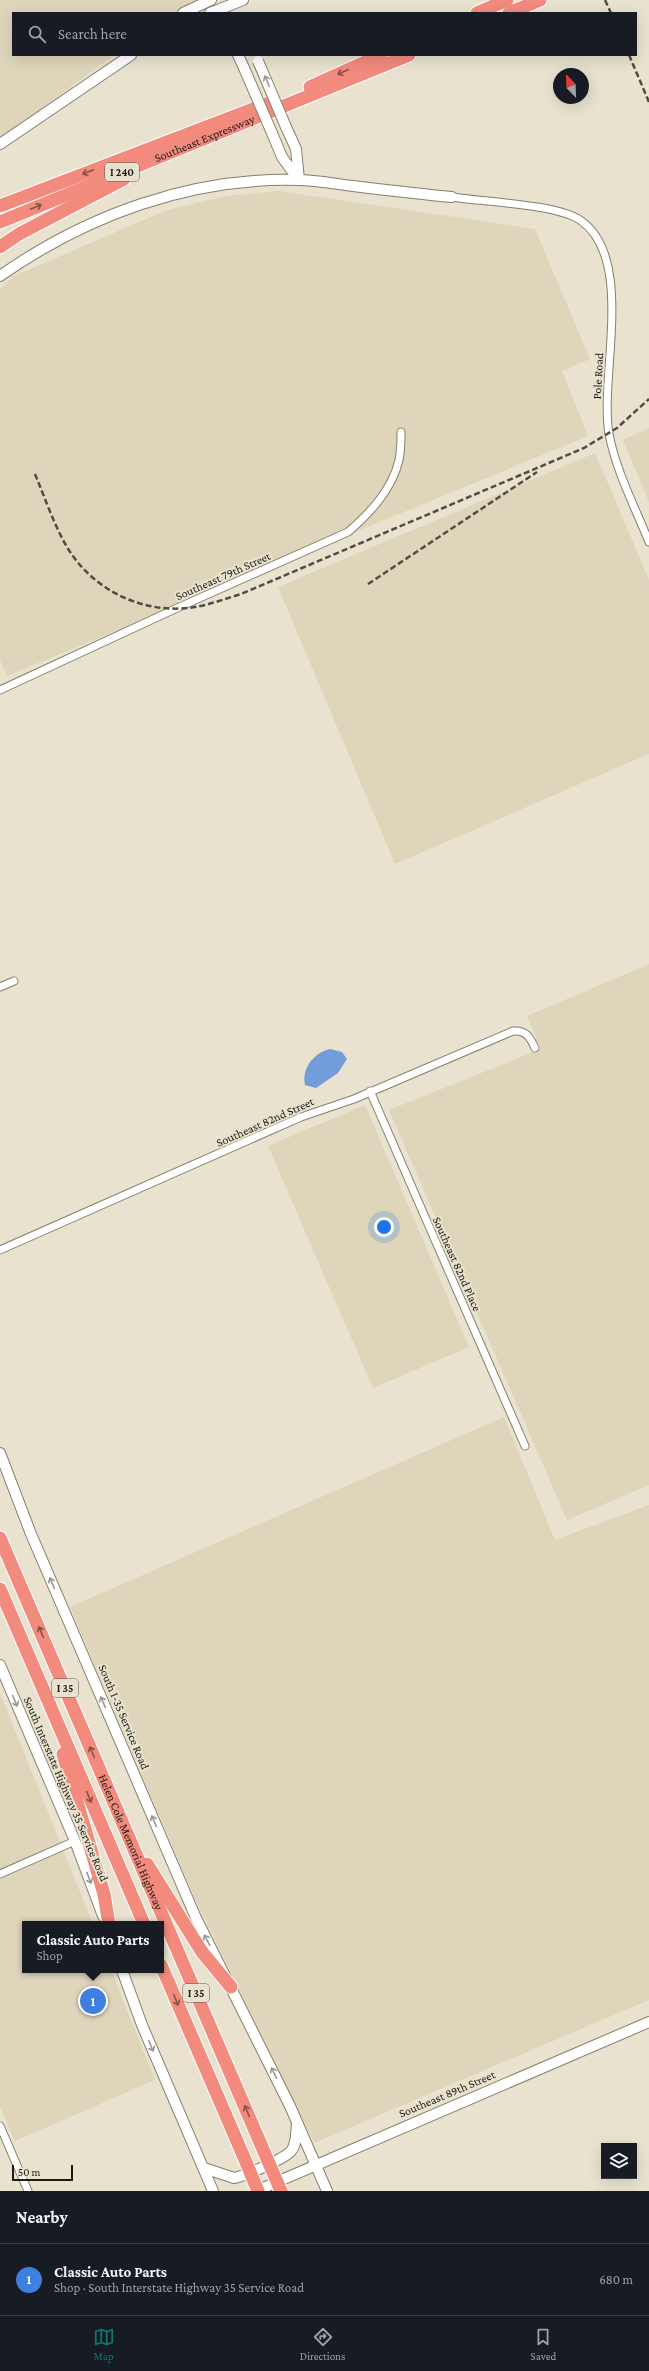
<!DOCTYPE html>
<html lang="en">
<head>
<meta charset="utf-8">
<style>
  :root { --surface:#171b24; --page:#20242c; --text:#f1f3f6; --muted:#9ea1a6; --line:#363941; --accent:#0f766e }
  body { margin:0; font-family:"Crimson Pro",serif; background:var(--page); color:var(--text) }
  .controls { position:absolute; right:12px; bottom:12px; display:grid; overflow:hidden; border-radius:0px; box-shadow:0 4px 16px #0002 }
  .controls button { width:36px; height:36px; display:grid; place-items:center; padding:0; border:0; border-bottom:1px solid var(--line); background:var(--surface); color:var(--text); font:20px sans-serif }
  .compass { position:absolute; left:553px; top:68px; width:36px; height:36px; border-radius:50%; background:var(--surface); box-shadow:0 4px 16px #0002; rotate:337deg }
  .scale { position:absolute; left:12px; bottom:10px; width:61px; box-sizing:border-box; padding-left:4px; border:2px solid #1e1b14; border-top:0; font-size:11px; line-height:14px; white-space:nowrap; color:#1e1b14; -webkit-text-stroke:3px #e8e2ce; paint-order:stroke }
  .you { position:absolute; left:384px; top:1227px; width:14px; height:14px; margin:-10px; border:3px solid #fff; border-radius:50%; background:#1a73e8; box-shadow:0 0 0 6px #1a73e833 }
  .badge { display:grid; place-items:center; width:26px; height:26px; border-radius:50%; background:var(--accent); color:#fff; font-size:13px; font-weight:700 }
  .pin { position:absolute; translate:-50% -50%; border:2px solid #fff; box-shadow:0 1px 4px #0006 }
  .popup { position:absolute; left:22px; top:1921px; width:142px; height:52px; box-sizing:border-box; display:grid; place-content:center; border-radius:0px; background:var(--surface); filter:drop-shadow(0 1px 3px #0005); font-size:13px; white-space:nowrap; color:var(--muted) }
  .popup b { font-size:15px; color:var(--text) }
  .popup::after { content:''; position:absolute; left:50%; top:100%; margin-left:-8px; border:8px solid transparent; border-top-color:var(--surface) }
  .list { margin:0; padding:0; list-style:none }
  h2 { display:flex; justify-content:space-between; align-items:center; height:52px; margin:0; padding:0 16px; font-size:17px }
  h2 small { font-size:13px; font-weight:400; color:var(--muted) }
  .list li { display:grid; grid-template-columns:26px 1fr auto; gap:12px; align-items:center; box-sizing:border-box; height:72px; padding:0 16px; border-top:1px solid var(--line) }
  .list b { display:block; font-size:15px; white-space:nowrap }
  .list p { margin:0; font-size:13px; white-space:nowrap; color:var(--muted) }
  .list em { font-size:13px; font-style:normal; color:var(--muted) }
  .icon { flex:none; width:22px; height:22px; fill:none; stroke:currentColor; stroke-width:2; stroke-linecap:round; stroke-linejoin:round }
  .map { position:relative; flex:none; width:649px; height:2191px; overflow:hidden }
  .search { position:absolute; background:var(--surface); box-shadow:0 4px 16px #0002; left:12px; right:12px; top:12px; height:44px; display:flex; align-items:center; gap:10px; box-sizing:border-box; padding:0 14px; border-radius:0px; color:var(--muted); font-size:15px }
  .sheet { height:124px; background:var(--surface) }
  nav { display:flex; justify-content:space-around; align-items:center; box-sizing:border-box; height:56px; border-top:1px solid var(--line); background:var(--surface); font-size:11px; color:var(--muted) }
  nav a { display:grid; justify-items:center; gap:2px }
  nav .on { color:var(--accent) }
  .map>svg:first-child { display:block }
</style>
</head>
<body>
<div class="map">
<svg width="649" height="2191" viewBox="0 0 649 2191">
  <rect width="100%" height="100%" fill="#e8e2ce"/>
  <path fill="#ded5bb" d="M 0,0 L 197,0 L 176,13 L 13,13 L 13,55 L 114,55 L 0,139 Z
    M 279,191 L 535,229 L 590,359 L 562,371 L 588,436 L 7,676 L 0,660 L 0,290 L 14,276 L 167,210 L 226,196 Z
    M 649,428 L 649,502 L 623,440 Z
    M 595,453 L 649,580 L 649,754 L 395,864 L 278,587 Z
    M 649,964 L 649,1485 L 567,1520 L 389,1110 L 541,1049 L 527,1016 Z
    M 365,1105 L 469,1347 L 373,1388 L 268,1146 Z
    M 504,1417 L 555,1540 L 649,1505 L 649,2000 L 314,2143 L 195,1899 L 70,1607 Z
    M 0,1693 L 93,1924 L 25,1924 L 25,1970 L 111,1970 L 155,2080 L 15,2141 L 0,2106 Z"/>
  <path fill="#739dda" d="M 330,1049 L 342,1052 L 347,1059 L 338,1073 L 316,1088 L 305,1085 C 301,1068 315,1052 330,1049 Z"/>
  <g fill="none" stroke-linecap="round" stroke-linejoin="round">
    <g stroke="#857f6d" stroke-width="9">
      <path id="street" d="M 452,197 C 483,202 556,204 580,220 C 636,258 599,376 609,434 C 616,471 635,507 649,542
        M 0,690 L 175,609 L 348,532 C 370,513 392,490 399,460 C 401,451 401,441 401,432
        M 0,987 L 14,981
        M 370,1091 L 525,1446
        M 0,1250 L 301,1117 L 354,1099 L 513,1031 C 526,1030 530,1037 535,1048
        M 0,1874 L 75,1841
        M 0,2126 L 28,2191"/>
    </g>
    <g stroke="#857f6d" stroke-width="12">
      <path id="secondary" d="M 183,13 L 211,0
        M 210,13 L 243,0
        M 238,55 L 244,68
        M 286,127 L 296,149 L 299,180
        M 272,133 L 282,157 L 298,179
        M 0,144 L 131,55
        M 0,276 C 87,215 191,177 298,180 C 316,180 335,184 353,186 C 386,190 419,194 452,197
        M 0,1453 L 31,1534 L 196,1918 L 290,2106 L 327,2191
        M 0,1665 L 75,1841 L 103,1916
        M 122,1970 L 142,2025 L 213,2191
        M 204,2168 L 234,2178 C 245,2176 284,2159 291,2151 C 297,2144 296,2132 297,2123
        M 256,2191 L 649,2022"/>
    </g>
    <g stroke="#fff" stroke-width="15">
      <g id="highway">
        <path d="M 477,13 L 507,0"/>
        <path d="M 509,13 L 540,0"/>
        <path d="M 310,87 L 381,55"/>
        <path d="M 0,206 L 269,103"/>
        <path id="s1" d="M 0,222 L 409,55"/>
        <path d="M 0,247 L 19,234 L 124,179"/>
        <path id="s2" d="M 0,1538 L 262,2147"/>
        <path d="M 0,1589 L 144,1924"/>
        <path d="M 63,1754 L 104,1894 L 109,1924"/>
        <path d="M 147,1864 L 202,1952 L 231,1987"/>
        <path d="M 161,1965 L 243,2155"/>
      </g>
    </g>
    <use href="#street" stroke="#fff" stroke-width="7"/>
    <use href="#secondary" stroke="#fff" stroke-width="10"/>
    <use href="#highway" stroke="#f28a7e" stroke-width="13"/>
    <path stroke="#514d43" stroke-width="2.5" stroke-dasharray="6 3" stroke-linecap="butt" d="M 605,0 L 611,13
      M 629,55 L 649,102
      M 35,474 C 45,498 54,525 67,547 C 92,589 140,613 188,608 C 207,606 224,599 241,594 L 584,448 L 617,428 L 649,399
      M 368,584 L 537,472"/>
    <g stroke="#857f6d" stroke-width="12" stroke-linecap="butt">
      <path id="secondary-bridge" d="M 258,61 L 286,127
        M 244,68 L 272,133"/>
    </g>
    <g stroke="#fff" stroke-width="15" stroke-linecap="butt">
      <path id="highway-bridge" d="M 262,2147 L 281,2191
        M 243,2155 L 258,2191"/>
    </g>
    <use href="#secondary-bridge" stroke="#fff" stroke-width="10"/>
    <use href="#highway-bridge" stroke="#f28a7e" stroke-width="13"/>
  </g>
  <defs><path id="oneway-shaft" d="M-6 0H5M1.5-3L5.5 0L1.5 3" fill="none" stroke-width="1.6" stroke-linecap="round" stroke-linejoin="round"/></defs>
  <g stroke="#885249">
    <use href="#oneway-shaft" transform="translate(343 72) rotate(156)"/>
    <use href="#oneway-shaft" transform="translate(88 172) rotate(159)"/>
    <use href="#oneway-shaft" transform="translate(36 207) rotate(-23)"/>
    <use href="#oneway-shaft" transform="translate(41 1632) rotate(-113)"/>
    <use href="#oneway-shaft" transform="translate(92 1752) rotate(-113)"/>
    <use href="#oneway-shaft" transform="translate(89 1797) rotate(67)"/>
    <use href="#oneway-shaft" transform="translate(176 2000) rotate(67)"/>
    <use href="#oneway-shaft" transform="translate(247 2111) rotate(-113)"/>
  </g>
  <g stroke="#9a9895">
    <use href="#oneway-shaft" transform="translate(267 81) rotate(-113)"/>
    <use href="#oneway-shaft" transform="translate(52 1583) rotate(-113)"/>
    <use href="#oneway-shaft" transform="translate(15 1701) rotate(67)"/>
    <use href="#oneway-shaft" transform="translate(103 1702) rotate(-113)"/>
    <use href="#oneway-shaft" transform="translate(154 1821) rotate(-113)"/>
    <use href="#oneway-shaft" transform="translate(89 1878) rotate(69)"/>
    <use href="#oneway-shaft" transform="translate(207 1940) rotate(-117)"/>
    <use href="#oneway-shaft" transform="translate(151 2046) rotate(67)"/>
    <use href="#oneway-shaft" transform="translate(274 2073) rotate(-116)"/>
  </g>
  <g text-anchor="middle" stroke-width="4" stroke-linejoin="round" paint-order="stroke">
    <g fill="#e8e2ce" stroke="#5b574c" stroke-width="1">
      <rect x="105" y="163" width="34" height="18" rx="3"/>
      <rect x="52" y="1679" width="26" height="18" rx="3"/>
      <rect x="183" y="1984" width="26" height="18" rx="3"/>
    </g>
    <g font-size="11" font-weight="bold" fill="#1e1b14">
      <text x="122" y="176">I 240</text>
      <text x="65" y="1692">I 35</text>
      <text x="196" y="1997">I 35</text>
    </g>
    <g font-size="12" fill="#1e1b14" stroke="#e8e2ce">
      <text dy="4" stroke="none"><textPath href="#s1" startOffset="221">Southeast Expressway</textPath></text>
      <text transform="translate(598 376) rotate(-87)" y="4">Pole Road</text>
      <text transform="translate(223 576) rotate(-24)" y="4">Southeast 79th Street</text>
      <text transform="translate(265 1122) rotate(-24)" y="4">Southeast 82nd Street</text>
      <text transform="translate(457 1264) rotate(66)" y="4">Southeast 82nd Place</text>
      <text transform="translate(124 1717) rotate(67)" y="4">South I-35 Service Road</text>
      <text transform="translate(66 1789) rotate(67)" y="4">South Interstate Highway 35 Service Road</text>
      <text dy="4" stroke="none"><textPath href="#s2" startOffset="331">Helen Cole Memorial Highway</textPath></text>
      <text transform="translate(447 2094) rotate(-23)" y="4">Southeast 89th Street</text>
    </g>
  </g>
</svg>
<div class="controls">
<button><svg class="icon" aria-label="layers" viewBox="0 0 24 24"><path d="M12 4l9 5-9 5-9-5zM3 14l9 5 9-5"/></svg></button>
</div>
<svg class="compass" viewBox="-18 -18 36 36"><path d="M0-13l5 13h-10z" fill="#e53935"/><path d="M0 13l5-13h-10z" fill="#9ea1a6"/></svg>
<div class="scale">50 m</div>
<div class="you"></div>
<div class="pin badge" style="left:93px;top:2001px;background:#3f7fe0">1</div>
<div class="popup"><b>Classic Auto Parts</b>Shop</div>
<div class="search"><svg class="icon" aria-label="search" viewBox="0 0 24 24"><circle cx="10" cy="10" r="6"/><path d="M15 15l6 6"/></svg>Search here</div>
</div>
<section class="sheet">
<h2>Nearby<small></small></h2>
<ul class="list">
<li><span class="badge" style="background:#3f7fe0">1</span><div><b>Classic Auto Parts</b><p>Shop · South Interstate Highway 35 Service Road</p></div><em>680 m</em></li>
</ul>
</section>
<nav>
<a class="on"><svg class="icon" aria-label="map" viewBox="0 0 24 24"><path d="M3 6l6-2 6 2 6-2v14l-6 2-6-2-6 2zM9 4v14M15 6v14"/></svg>Map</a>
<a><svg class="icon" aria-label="directions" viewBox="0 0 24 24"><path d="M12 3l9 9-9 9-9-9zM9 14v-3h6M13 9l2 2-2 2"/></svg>Directions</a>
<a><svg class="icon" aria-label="saved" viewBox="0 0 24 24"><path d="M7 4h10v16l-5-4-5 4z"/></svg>Saved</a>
</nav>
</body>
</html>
